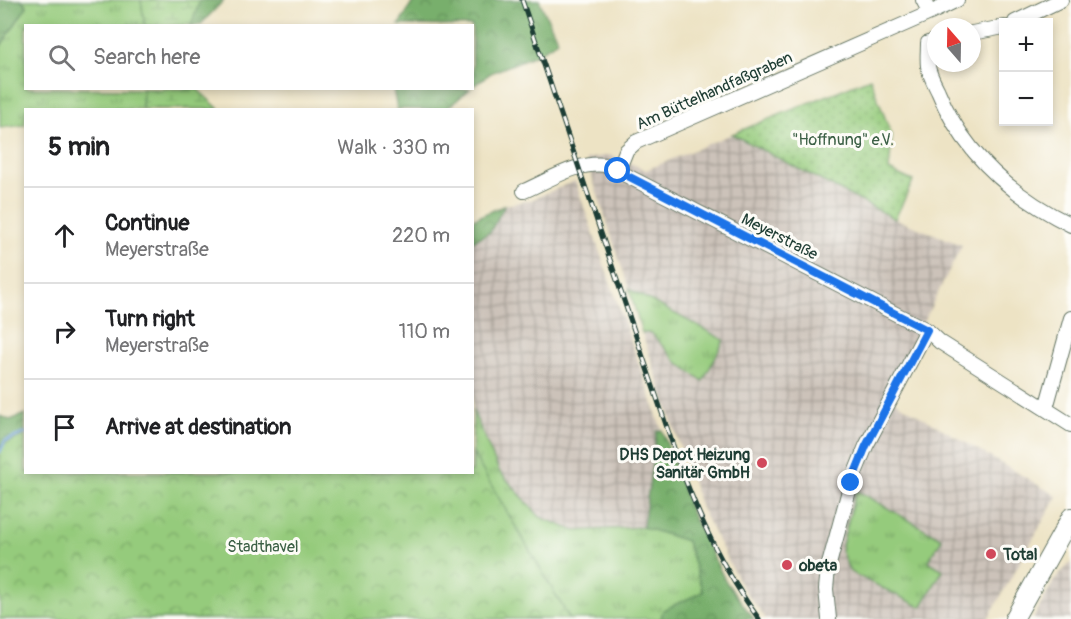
<!DOCTYPE html>
<html lang="en">
<head>
<meta charset="utf-8">
<style>
  :root { --surface:#fff; --page:#f2f2f2; --text:#202124; --muted:#757577; --line:#e0e0e0 }
  body { margin:0; font-family:Pangolin,sans-serif; background:var(--page); color:var(--text) }
  .controls { position:absolute; right:18px; top:18px; display:grid; overflow:hidden; border-radius:0px; box-shadow:0 3px 9px #0003 }
  .controls button { width:54px; height:54px; display:grid; place-items:center; padding:0; border:0; border-bottom:2px solid var(--line); background:var(--surface); color:var(--text); font:30px sans-serif }
  .compass { position:absolute; left:927px; top:18px; width:54px; height:54px; border-radius:50%; background:var(--surface); box-shadow:0 3px 9px #0003; rotate:340deg }
  .stop { position:absolute; width:18px; height:18px; margin:-14px; border:4px solid #1a73e8; border-radius:50%; background:#fff }
  .stop.end { background:#1a73e8; border-color:#fff; box-shadow:0 2px 6px #0008 }
  .list { margin:0; padding:0; list-style:none }
  h2 { display:flex; justify-content:space-between; align-items:center; height:78px; margin:0; padding:0 24px; font-size:26px }
  h2 small { font-size:20px; font-weight:400; color:var(--muted) }
  .list li { display:grid; grid-template-columns:39px 1fr auto; gap:18px; align-items:center; box-sizing:border-box; height:96px; padding:0 24px; border-top:2px solid var(--line) }
  .list b { display:block; font-size:22px; white-space:nowrap }
  .list p { margin:0; font-size:20px; white-space:nowrap; color:var(--muted) }
  .list em { font-size:20px; font-style:normal; color:var(--muted) }
  .icon { flex:none; width:33px; height:33px; fill:none; stroke:currentColor; stroke-width:2; stroke-linecap:round; stroke-linejoin:round }
  .map { position:relative; flex:none; width:1071px; height:619px; overflow:hidden }
  .search { position:absolute; background:var(--surface); box-shadow:0 3px 9px #0003; left:24px; top:24px; width:450px; height:66px; display:flex; align-items:center; gap:15px; box-sizing:border-box; padding:0 21px; border-radius:0px; color:var(--muted); font-size:22px }
  .panel { position:absolute; background:var(--surface); box-shadow:0 3px 9px #0003; left:24px; top:108px; width:450px; height:366px; border-radius:0px }
  .map>svg:first-child { display:block }
</style>
</head>
<body>
<div class="map">
<svg width="1071" height="619" viewBox="0 0 1071 619">
  <defs>
    <pattern id="industrial-grid" width="8" height="8" patternUnits="userSpaceOnUse" patternTransform="scale(1.5)"><rect width="8" height="8" fill="#ccc2b9"/><path d="M0 4h8M4 0v8" fill="none" stroke="#a59f97"/></pattern>
    <pattern id="grass-tufts" width="24" height="20" patternUnits="userSpaceOnUse" patternTransform="scale(1.5)"><rect width="24" height="20" fill="#95cb7c"/><path d="M3 7l-1-3M5 7V3M7 7l1-3M15 17l-1-3M17 17v-4M19 17l1-3" fill="none" stroke="#79a666"/></pattern>
    <pattern id="forest-crowns" width="20" height="18" patternUnits="userSpaceOnUse" patternTransform="scale(1.5)"><rect width="20" height="18" fill="#78af6c"/><path d="M2 6a3 3 0 1 1 6 0M12 15a3 3 0 1 1 6 0" fill="none" stroke="#62905a"/></pattern>
    <pattern id="wetland-marsh" width="20" height="14" patternUnits="userSpaceOnUse" patternTransform="scale(1.5)"><rect width="20" height="14" fill="#95cb7c"/><path d="M1 5h8M5 5V1M11 12h8M15 12V8" fill="none" stroke="#79a666"/></pattern>
    <pattern id="park-crowns" width="20" height="18" patternUnits="userSpaceOnUse" patternTransform="scale(1.5)"><rect width="20" height="18" fill="#95cb7c"/><path d="M2 6a3 3 0 1 1 6 0M12 15a3 3 0 1 1 6 0" fill="none" stroke="#79a666"/></pattern>
    <pattern id="garden-dots" width="8" height="8" patternUnits="userSpaceOnUse" patternTransform="scale(1.5)"><rect width="8" height="8" fill="#95cb7c"/><path d="M2 2h.1M6 6h.1" fill="none" stroke="#79a666" stroke-width="1.8" stroke-linecap="round"/></pattern>
  </defs>
  <rect width="100%" height="100%" fill="#fdfcf7"/>
  <filter id="ink" filterUnits="userSpaceOnUse"><feTurbulence type="fractalNoise" baseFrequency=".0167" numOctaves="2"/><feDisplacementMap in="SourceGraphic" scale="12" xChannelSelector="R" yChannelSelector="G"/><feConvolveMatrix kernelMatrix="1 2 1 2 8 2 1 2 1" color-interpolation-filters="sRGB"/></filter>
  <filter id="wash" filterUnits="userSpaceOnUse"><feTurbulence type="fractalNoise" baseFrequency=".008" numOctaves="4" result="noise"/><feDisplacementMap in="SourceGraphic" scale="24" xChannelSelector="R" yChannelSelector="G"/><feGaussianBlur stdDeviation="1.35" result="paint"/><feColorMatrix in="noise" values="0 0 0 0 0 0 0 0 0 0 0 0 0 0 0 0 0 1.4 0 .05"/><feComposite in="paint" operator="in"/></filter>
  <g filter="url(#wash)">
    <rect width="100%" height="100%" fill="#ede3c4"/>
    <path fill="url(#industrial-grid)" fill-rule="evenodd" d="M 732,134 L 895,219 L 962,245 L 886,396 L 1057,496 L 988,619 L 766,619 L 742,587 L 701,508 L 642,333 L 651,332 L 678,363 L 724,340 L 629,289 L 586,159 L 611,155 L 646,170 ZM 856,491 L 941,539 L 928,562 Z
      M 575,181 L 662,430 L 657,431 L 643,527 L 575,531 L 540,517 L 499,471 L 473,411 L 472,241 L 490,232 L 505,205 L 531,200 Z
      M 1071,562 L 1071,619 L 1033,619 L 1054,581 Z"/>
    <path fill="url(#grass-tufts)" stroke="#5a8458" stroke-width="1.5" d="M 22,0 L 141,0 L 145,25 L 26,26 L 26,88 L 143,89 L 142,109 L 26,110 L 25,125 L 0,128 L 0,47 L 27,6 Z
      M 629,289 L 724,340 L 703,381 L 678,363 L 651,333 L 642,333 Z
      M 473,411 L 499,471 L 540,517 L 575,531 L 643,527 L 687,541 L 703,592 L 664,610 L 661,619 L 0,619 L 0,465 L 26,472 L 472,472 Z
      M 856,490 L 942,539 L 928,561 L 943,570 L 921,607 L 850,572 L 841,550 Z"/>
    <path fill="url(#forest-crowns)" stroke="#4c7650" stroke-width="1.5" d="M 0,0 L 22,0 L 27,6 L 0,47 Z
      M 200,0 L 224,0 L 200,25 L 191,26 Z
      M 414,0 L 539,0 L 558,41 L 535,55 L 491,73 L 473,86 L 472,26 L 399,25 Z
      M 393,89 L 393,88 L 470,89 L 445,110 L 397,109 Z
      M 505,205 L 490,232 L 473,241 L 473,219 Z
      M 25,414 L 25,456 L 0,465 L 0,416 L 10,420 Z
      M 662,430 L 691,512 L 726,582 L 754,619 L 661,619 L 663,610 L 703,592 L 687,541 L 643,527 L 657,431 Z"/>
    <path fill="url(#wetland-marsh)" stroke="#5a8458" stroke-width="1.5" d="M 141,0 L 200,0 L 191,25 L 145,26 Z
      M 143,89 L 197,89 L 219,109 L 142,109 Z"/>
    <path fill="url(#park-crowns)" stroke="#5a8458" stroke-width="1.5" d="M 25,435 L 26,472 L 472,472 L 473,454 L 570,619 L 0,619 L 0,446 Z"/>
    <path fill="url(#garden-dots)" stroke="#5a8458" stroke-width="1.5" d="M 870,78 L 892,136 L 889,170 L 913,181 L 895,219 L 732,134 Z"/>
    <g fill="none" stroke-linecap="round" stroke-linejoin="round">
      <path stroke="#6a9ed6" stroke-width="3" d="M 0,452 L 5,441 L 26,433"/>
    </g>
  </g>
  <g filter="url(#ink)">
    <g fill="none" stroke-linecap="round" stroke-linejoin="round">
      <g stroke="#677766" stroke-width="16">
        <path id="minor" d="M 923,0 L 930,13 L 957,0
          M 1015,22 L 1061,0
          M 972,33 L 1004,27
          M 936,41 L 928,43 C 928,50 927,58 928,66 C 929,74 934,83 938,91 C 963,153 1012,196 1071,225
          M 618,171 L 626,151 L 636,142 L 930,13
          M 524,191 C 550,180 577,161 606,165 L 927,330 L 940,342 L 1071,425
          M 1046,408 L 1071,318
          M 829,619 L 826,589 L 828,568 L 851,483 L 866,446 L 927,330"/>
      </g>
      <g stroke="#677766" stroke-width="20">
        <path id="major" d="M 1014,619 L 1071,517"/>
      </g>
      <use href="#minor" stroke="#fff" stroke-width="14"/>
      <use href="#major" stroke="#fff" stroke-width="18"/>
      <g stroke="#1f3d34" stroke-width="5">
        <path id="rail" d="M 522,0 L 680,466 C 701,522 723,570 759,619"/>
      </g>
      <use href="#rail" stroke="#fdfcf7" stroke-width="3" stroke-dasharray="9" stroke-linecap="butt"/>
    </g>
  </g>
  <g fill="none" stroke-linecap="round" stroke-linejoin="round" filter="url(#ink)">
    <path stroke="#1a73e8" stroke-width="8" d="M 618,171 L 927,330 L 866,446 L 851,483"/>
  </g>
  <g fill="#d1495b" stroke="#fdfcf7" stroke-width="2">
    <circle cx="762" cy="463" r="6"/>
    <circle cx="991" cy="554" r="6"/>
    <circle cx="787" cy="565" r="6"/>
  </g>
  <g text-anchor="middle" stroke-width="6" stroke-linejoin="round" paint-order="stroke">
    <g font-size="16" fill="#1f3d34" stroke="#fdfcf7">
      <text transform="translate(714 90) rotate(-24)" y="6">Am Büttelhandfaßgraben</text>
      <text transform="translate(780 236) rotate(27)" y="6">Meyerstraße</text>
    </g>
    <g font-size="16" fill="#3c6046" stroke="#fdfcf7">
      <text x="843" y="145">"Hoffnung" e.V.</text>
      <text x="263" y="552">Stadthavel</text>
    </g>
    <g font-size="16" font-weight="bold" fill="#1f3d34" stroke="#fdfcf7" text-anchor="start">
      <text x="750" y="460" text-anchor="end">DHS Depot Heizung<tspan x="750" dy="18">Sanitär GmbH</tspan></text>
      <text x="1003" y="560">Total</text>
      <text x="799" y="571">obeta</text>
    </g>
  </g>
</svg>
<div class="controls">
<button>+</button>
<button>−</button>
</div>
<svg class="compass" viewBox="-18 -18 36 36"><path d="M0-13l5 13h-10z" fill="#e53935"/><path d="M0 13l5-13h-10z" fill="#757577"/></svg>
<div class="stop" style="left:618px;top:171px"></div>
<div class="stop end" style="left:851px;top:483px"></div>
<div class="search"><svg class="icon" aria-label="search" viewBox="0 0 24 24"><circle cx="10" cy="10" r="6"/><path d="M15 15l6 6"/></svg>Search here</div>
<section class="panel">
<h2>5 min<small>Walk · 330 m</small></h2>
<ul class="list">
<li><svg class="icon" aria-label="ahead" viewBox="0 0 24 24"><path d="M12 20V5M6 11l6-6 6 6"/></svg><div><b>Continue</b><p>Meyerstraße</p></div><em>220 m</em></li>
<li><svg class="icon" aria-label="right" viewBox="0 0 24 24"><path d="M7 20v-9h11M14 6l5 5-5 5"/></svg><div><b>Turn right</b><p>Meyerstraße</p></div><em>110 m</em></li>
<li><svg class="icon" aria-label="arrive" viewBox="0 0 24 24"><path d="M6 21V4h12l-3 4 3 4H6"/></svg><div><b>Arrive at destination</b></div></li>
</ul>
</section>
</div>
</body>
</html>
